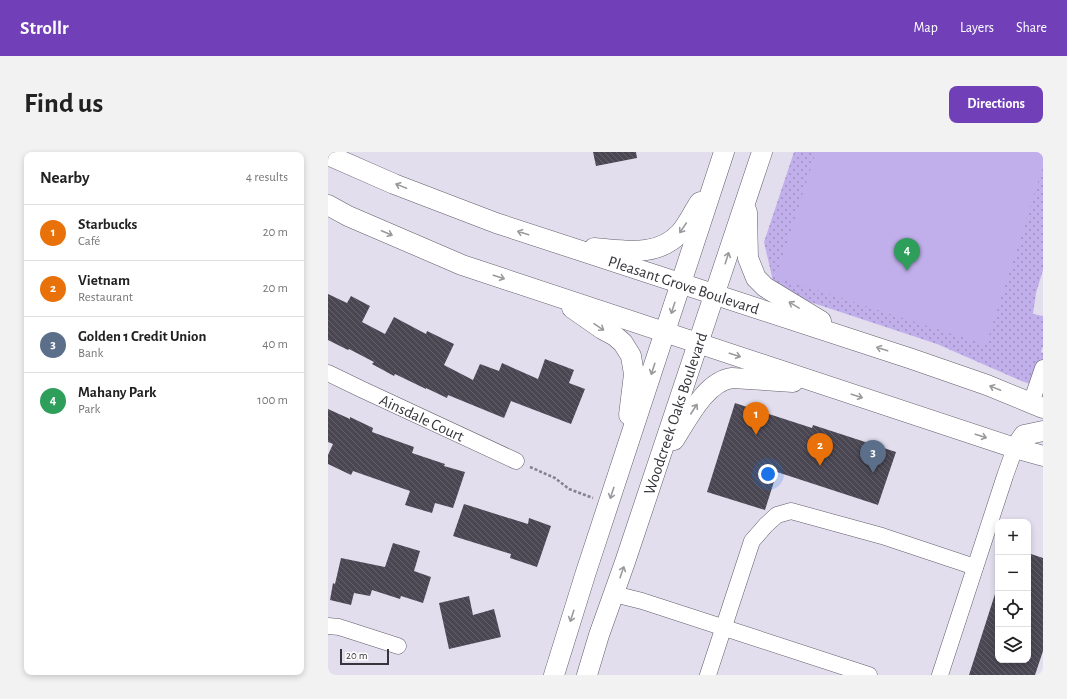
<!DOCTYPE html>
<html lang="en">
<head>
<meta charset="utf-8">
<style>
  :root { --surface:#fff; --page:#f2f2f2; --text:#222; --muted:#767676; --line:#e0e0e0; --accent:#7140b8 }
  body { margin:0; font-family:"Alegreya Sans",sans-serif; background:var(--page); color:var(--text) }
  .controls { position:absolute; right:12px; bottom:12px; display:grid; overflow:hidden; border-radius:8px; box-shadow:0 2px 6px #0003 }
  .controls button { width:36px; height:36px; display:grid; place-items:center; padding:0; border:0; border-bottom:1px solid var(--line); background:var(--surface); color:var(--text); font:20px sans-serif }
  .scale { position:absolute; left:12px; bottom:10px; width:49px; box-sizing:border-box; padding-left:4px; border:2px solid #36353b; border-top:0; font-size:11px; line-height:14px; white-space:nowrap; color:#36353b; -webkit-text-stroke:3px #fff; paint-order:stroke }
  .you { position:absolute; left:440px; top:322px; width:14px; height:14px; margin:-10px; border:3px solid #fff; border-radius:50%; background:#1a73e8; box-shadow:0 0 0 6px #1a73e833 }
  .badge { display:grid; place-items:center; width:26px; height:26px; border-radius:50%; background:var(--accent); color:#fff; font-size:13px; font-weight:700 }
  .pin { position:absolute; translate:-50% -33px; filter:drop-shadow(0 1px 2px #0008) }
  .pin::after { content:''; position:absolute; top:21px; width:14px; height:12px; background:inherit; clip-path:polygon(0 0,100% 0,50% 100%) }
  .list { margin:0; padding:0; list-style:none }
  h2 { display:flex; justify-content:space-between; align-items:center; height:52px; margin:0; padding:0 16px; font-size:17px }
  h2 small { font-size:13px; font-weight:400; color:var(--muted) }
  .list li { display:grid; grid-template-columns:26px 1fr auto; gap:12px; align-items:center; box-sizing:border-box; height:56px; padding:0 16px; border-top:1px solid var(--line) }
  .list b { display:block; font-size:15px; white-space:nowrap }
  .list p { margin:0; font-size:13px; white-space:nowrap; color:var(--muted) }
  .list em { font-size:13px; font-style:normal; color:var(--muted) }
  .icon { flex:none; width:22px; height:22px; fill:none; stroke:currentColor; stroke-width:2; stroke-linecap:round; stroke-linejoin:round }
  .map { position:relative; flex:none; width:715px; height:523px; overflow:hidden; border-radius:8px }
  header { display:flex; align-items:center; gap:24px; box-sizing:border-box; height:56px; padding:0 20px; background:var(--accent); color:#fff }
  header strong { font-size:19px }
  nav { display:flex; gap:22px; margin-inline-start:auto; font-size:14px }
  .intro { display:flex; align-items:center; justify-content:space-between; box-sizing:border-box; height:96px; padding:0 24px }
  h1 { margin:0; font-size:28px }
  .button { padding:10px 18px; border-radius:8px; background:var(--accent); color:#fff; font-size:14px; font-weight:700 }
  main { display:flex; gap:24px; padding:0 24px }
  aside { flex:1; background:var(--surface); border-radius:8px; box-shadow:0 2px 6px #0003 }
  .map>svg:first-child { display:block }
</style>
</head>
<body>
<header>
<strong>Strollr</strong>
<nav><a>Map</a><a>Layers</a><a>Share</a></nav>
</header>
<div class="intro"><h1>Find us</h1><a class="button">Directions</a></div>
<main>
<aside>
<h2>Nearby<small>4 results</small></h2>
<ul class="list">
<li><span class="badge" style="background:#e8710a">1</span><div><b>Starbucks</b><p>Café</p></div><em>20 m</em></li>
<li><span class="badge" style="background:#e8710a">2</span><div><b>Vietnam</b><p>Restaurant</p></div><em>20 m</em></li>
<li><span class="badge" style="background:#5c6f8a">3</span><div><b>Golden 1 Credit Union</b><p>Bank</p></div><em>40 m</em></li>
<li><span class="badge" style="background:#2e9e5b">4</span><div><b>Mahany Park</b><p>Park</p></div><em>100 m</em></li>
</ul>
</aside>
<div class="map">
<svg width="715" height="523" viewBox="0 0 715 523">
  <defs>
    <pattern id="park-dots" width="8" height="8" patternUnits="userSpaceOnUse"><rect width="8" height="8" fill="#c1afeb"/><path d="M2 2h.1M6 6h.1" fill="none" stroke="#9e8fc0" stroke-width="1.8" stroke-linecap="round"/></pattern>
    <pattern id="building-back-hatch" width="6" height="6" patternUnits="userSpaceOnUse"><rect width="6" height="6" fill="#4a4753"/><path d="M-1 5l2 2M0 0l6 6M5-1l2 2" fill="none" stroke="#62606a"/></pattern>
  </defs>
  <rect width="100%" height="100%" fill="#e3deee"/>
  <path fill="url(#park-dots)" d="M 466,0 L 715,0 L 715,118 L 708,141 L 705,162 L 715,164 L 715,194 L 713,200 L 715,201 L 715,237 L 691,228 L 609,192 L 464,144 L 445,129 L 436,90 Z"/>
  <path fill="#c1afeb" d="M 488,0 L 715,0 L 715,15 L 658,193 L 448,125 Z"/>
  <path fill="url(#building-back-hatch)" d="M 265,0 L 308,0 L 309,6 L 268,14 Z
    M 0,142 L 19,151 L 23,144 L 42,154 L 34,170 L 57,182 L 66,165 L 98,182 L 99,179 L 126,192 L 116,213 L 145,228 L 152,212 L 171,219 L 174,211 L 210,227 L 217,207 L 246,218 L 241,231 L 257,237 L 243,272 L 183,249 L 176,266 L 120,243 L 119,246 L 98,236 L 98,237 L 67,222 L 66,224 L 44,212 L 46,210 L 21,197 L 20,198 L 0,188 Z
    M 407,251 L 484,276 L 485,273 L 568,300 L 550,353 L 449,320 L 437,358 L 379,340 Z
    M 0,257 L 22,267 L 22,265 L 45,276 L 44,280 L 86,295 L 84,301 L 117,312 L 116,314 L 137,320 L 125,356 L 107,351 L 104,361 L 77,353 L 82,339 L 25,319 L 23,323 L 0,312 L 0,303 L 5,292 L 0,290 Z
    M 136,352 L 200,372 L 201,366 L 223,374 L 209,415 L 182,406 L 183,402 L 125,384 Z
    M 65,391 L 92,399 L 86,419 L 103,425 L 95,451 L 73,444 L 72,447 L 44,438 L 42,444 L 26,441 L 23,453 L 2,448 L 5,431 L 7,432 L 13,406 L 57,415 Z
    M 700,401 L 715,406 L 715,499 L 707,523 L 641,523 L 667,442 L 670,442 L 670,508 L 700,508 Z
    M 141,444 L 145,463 L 166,457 L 173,485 L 121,497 L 111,451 Z"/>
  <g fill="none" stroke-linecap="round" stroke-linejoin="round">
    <g stroke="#605c69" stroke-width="17">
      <g id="minor">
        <path id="s1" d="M 0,221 L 33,237 L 188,309"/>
        <path d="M 703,251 L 715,216"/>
        <path d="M 286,442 L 314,449 L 541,523"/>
        <path d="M 0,474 L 11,475 L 70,494"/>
        <path d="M 380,523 L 424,389 L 438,373 L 449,363 L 463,359 L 554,384 L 647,415"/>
        <path d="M 612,523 L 677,324 L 687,296"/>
      </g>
    </g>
    <g stroke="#605c69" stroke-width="21">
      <g id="major">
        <path id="s2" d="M 0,3 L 66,32 L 168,71 L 584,207 L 659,233 L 715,256"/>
        <path d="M 0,53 L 20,64 L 134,113 L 687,296 L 715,304"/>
        <path d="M 419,60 L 420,106 L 428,126 L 437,135 L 493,169"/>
        <path d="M 266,96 C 295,98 329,106 352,81 C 360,72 365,60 372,50"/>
        <path d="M 244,156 L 274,177 L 287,184 L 295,191 L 303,204 L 306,222 L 301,263"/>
        <path d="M 346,288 C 359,268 378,229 404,226 L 465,230"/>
        <path d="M 687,296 L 696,283 L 715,279"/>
        <path d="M 226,523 L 258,420 L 396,0"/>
        <path id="s3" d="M 259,523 L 271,483 L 297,410 L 434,0"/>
      </g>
    </g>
    <path stroke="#85828d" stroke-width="2.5" stroke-dasharray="3 2" stroke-linecap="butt" d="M 202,315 L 227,326 L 241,337 L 265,346"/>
    <use href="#minor" stroke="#fff" stroke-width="16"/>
    <use href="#major" stroke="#fff" stroke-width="20"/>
  </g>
  <defs><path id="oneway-shaft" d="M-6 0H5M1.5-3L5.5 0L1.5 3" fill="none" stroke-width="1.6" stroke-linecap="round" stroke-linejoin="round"/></defs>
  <g stroke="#9a9a9d">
    <use href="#oneway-shaft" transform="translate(73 34) rotate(-158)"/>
    <use href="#oneway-shaft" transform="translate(355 76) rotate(124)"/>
    <use href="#oneway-shaft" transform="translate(59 81) rotate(23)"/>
    <use href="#oneway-shaft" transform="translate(195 81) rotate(-162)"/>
    <use href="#oneway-shaft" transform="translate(399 106) rotate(-72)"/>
    <use href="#oneway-shaft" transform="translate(171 125) rotate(18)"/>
    <use href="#oneway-shaft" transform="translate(466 153) rotate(-149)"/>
    <use href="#oneway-shaft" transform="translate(345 156) rotate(108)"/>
    <use href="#oneway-shaft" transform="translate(271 175) rotate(34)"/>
    <use href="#oneway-shaft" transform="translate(554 197) rotate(-162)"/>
    <use href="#oneway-shaft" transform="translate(407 203) rotate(18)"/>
    <use href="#oneway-shaft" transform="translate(325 217) rotate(108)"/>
    <use href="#oneway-shaft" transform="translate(667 236) rotate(-158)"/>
    <use href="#oneway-shaft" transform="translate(529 244) rotate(18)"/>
    <use href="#oneway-shaft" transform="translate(366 257) rotate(-57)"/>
    <use href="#oneway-shaft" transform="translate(653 284) rotate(18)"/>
    <use href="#oneway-shaft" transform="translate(284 341) rotate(108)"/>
    <use href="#oneway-shaft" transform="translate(294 420) rotate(-71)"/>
    <use href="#oneway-shaft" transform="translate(244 464) rotate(108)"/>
  </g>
  <g text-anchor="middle" stroke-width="4" stroke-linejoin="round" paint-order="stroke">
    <g font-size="16" fill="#36353b" stroke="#fff">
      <text dy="6" stroke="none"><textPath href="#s2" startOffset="379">Pleasant Grove Boulevard</textPath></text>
      <text dy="6" stroke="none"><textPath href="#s3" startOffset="276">Woodcreek Oaks Boulevard</textPath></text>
      <text dy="6" stroke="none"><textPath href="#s1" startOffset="104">Ainsdale Court</textPath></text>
    </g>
  </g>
</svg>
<div class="controls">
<button>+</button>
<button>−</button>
<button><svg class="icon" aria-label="locate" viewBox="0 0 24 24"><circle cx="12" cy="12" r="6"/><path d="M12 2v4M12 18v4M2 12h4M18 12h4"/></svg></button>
<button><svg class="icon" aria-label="layers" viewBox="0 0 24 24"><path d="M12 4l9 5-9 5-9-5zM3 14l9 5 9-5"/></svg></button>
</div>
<div class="scale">20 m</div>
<div class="you"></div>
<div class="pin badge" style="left:428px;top:283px;background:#e8710a">1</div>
<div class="pin badge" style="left:492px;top:314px;background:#e8710a">2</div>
<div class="pin badge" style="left:545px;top:321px;background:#5c6f8a">3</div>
<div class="pin badge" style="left:579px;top:119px;background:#2e9e5b">4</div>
</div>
</main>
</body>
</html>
